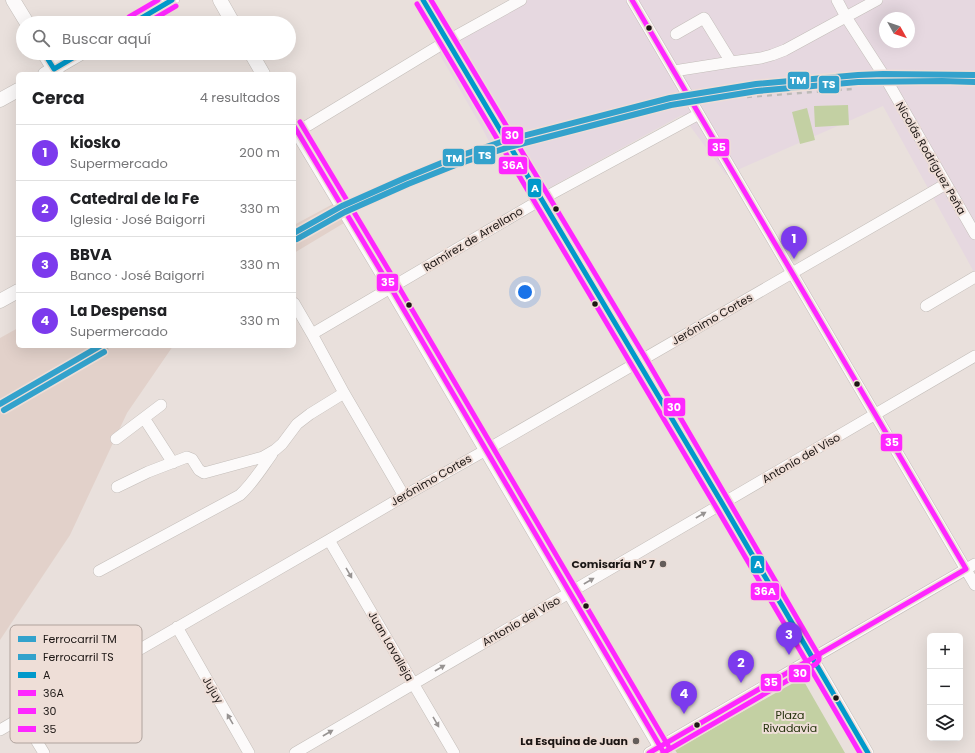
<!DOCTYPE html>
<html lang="es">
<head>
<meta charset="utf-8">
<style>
  :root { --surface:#fff; --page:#f6f6f6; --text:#202124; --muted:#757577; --line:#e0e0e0; --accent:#7c3aed }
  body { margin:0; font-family:Poppins,sans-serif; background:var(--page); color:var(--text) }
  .controls { position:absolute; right:12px; bottom:12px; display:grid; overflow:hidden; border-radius:6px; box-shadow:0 4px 16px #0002 }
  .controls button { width:36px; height:36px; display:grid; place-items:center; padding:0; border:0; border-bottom:1px solid var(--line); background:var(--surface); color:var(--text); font:20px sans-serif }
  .compass { position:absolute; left:879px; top:12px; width:36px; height:36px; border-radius:50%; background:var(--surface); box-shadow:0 4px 16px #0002; rotate:130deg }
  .you { position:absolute; left:525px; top:292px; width:14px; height:14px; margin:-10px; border:3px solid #fff; border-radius:50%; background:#1a73e8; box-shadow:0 0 0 6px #1a73e833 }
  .badge { display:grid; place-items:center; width:26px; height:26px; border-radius:50%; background:var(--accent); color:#fff; font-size:13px; font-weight:700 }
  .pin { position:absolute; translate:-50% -33px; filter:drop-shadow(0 1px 2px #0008) }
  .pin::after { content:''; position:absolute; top:21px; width:14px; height:12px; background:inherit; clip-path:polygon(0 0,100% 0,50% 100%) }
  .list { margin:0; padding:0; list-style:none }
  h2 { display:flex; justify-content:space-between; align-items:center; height:52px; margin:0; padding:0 16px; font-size:17px }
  h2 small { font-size:13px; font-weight:400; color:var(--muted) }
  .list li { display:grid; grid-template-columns:26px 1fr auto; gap:12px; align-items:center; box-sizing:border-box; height:56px; padding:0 16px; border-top:1px solid var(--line) }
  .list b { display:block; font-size:15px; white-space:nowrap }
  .list p { margin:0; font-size:13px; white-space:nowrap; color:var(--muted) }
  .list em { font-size:13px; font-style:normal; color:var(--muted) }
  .icon { flex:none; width:22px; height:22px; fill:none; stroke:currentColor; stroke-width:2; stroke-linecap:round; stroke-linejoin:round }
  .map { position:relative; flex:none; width:975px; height:753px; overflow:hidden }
  .search { position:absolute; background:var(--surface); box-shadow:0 4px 16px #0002; left:16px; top:16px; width:280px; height:44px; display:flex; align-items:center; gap:10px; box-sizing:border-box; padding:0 14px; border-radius:22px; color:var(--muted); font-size:15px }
  .panel { position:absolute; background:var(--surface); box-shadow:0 4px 16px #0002; left:16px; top:72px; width:280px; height:276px; border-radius:6px }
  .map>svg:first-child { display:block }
</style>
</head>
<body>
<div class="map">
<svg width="975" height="753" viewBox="0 0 975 753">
  <rect width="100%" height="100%" fill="#e9e0dc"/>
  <path fill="#e2d1ca" d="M 333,204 L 344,223 L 294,253 L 294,225 Z
    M 18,328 L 18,346 L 173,346 L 127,413 L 70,535 L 0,640 L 0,338 Z"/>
  <path fill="#e6d8e0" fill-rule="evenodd" d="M 518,0 L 975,0 L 975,274 L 883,106 L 726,175 L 682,115 L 549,188 L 504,170 L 482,128 L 436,48 ZM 885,18 L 909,18 L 909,42 L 885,42 Z"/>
  <path fill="#c3d0a3" d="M 848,105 L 849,125 L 815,127 L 814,106 Z
    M 807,108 L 815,140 L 800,144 L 792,112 Z
    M 802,678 L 845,753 L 677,753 L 675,750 Z"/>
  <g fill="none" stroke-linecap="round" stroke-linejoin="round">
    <g stroke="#c3bdb9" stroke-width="12">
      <path id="minor" d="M 423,0 L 722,503 L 868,753
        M 632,0 L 975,585
        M 837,0 L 846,17 L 886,79 L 975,234
        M 676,34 L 704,18 L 731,62
        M 674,71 L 731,62 L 761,58 L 772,55 L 785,50 L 877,0
        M 297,132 L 447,41 L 521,0
        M 294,303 L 312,334 L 344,393 L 404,496
        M 926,306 L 975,277
        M 312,334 L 542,199 L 699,114
        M 144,418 L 173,463
        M 116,439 L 161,405
        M 117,487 L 148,472 L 187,457 L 192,459 L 199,470 L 204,473 L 263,457 L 275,450 L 282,444 L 297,424 L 310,414 L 344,393
        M 329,540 L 454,753
        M 99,571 L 240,495 C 253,483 262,468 272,454
        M 177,627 L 249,753
        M 22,717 L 44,753
        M 0,730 L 329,540 L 404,496 L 486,450 L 946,184
        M 295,753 L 975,356
        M 649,753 L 975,564"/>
    </g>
    <g stroke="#c3bdb9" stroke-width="15">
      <path id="major" d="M 13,0 L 27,23
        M 220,0 L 233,23
        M 133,23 L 172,0
        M 44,53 L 57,74
        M 251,53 L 263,74
        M 45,74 L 81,53
        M 0,100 L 18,90
        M 294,126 L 391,288 L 664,753
        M 0,301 L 18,291"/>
    </g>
    <use href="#minor" stroke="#fcfafa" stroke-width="11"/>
    <use href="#major" stroke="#fcfafa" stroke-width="14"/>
    <path stroke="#bcbab8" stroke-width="2.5" stroke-dasharray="5 5" stroke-linecap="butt" d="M 747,97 L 853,89
      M 294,238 L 344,209 L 431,171 L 459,159 L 508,143 L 613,116 L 690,99 L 784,87 L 886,79 L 975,80
      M 0,411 L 112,346"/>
    <g stroke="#eeded7" stroke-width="8">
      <path id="bus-1" d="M 423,0 L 722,503 L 868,753
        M 133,23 L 172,0
        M 44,53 L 54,69 L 81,53"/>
    </g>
    <g stroke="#eeded7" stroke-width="8">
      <path id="bus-2" d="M 417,4 L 716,507 L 860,753
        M 147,23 L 176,6"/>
    </g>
    <g stroke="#eeded7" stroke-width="8">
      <path id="bus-3" d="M 431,0 L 645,357 L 819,656 L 819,660 L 816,664 L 663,753
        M 129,17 L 158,0
        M 300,122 L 397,284 L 670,749"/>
    </g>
    <g stroke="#eeded7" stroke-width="8">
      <path id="bus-4" d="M 632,0 L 966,569 L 649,753
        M 294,126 L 391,288 L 664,753"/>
    </g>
    <use href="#bus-1" stroke="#0099cb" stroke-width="5"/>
    <use href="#bus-2" stroke="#fe27ff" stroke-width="5"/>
    <use href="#bus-3" stroke="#fe27ff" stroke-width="5"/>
    <use href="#bus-4" stroke="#fe27ff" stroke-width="5"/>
    <g stroke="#eeded7" stroke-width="9">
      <path id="rail-1" d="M 294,233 L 342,206 L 405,178 L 456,157 L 507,140 L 670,98 L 756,84 L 858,75 L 883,74 L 975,75
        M 0,404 L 100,346"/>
    </g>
    <g stroke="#eeded7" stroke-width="9">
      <path id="rail-2" d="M 297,239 L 345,212 L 408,184 L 458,164 L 509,147 L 671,105 L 757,91 L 858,82 L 942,81 L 975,82
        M 4,410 L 104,352"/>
    </g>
    <use href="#rail-1" stroke="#33a2cc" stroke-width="6"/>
    <use href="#rail-2" stroke="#33a2cc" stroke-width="6"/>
  </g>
  <defs><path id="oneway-solid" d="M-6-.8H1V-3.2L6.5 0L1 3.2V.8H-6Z"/></defs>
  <g fill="#979392">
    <use href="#oneway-solid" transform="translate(701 515) rotate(-30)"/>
    <use href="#oneway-solid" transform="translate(349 573) rotate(60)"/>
    <use href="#oneway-solid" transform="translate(589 581) rotate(-30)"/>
    <use href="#oneway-solid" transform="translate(440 668) rotate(-30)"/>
    <use href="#oneway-solid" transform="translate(230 719) rotate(-120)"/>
    <use href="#oneway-solid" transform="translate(436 722) rotate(60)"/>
    <use href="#oneway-solid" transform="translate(328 733) rotate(-30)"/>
  </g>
  <g fill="#1c1614" stroke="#eeded7" stroke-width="1.5">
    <circle cx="649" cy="28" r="3.5"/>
    <circle cx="556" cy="209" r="3.5"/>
    <circle cx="595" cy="304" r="3.5"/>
    <circle cx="409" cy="305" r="3.5"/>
    <circle cx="857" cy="384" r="3.5"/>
    <circle cx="586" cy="606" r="3.5"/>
    <circle cx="836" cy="698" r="3.5"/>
    <circle cx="697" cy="725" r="3.5"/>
  </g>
  <g fill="#645d5a" stroke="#eeded7" stroke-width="1.5">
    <circle cx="663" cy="564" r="4"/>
    <circle cx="636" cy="741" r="4"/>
  </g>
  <g text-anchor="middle" stroke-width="4" stroke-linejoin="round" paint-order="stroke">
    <g font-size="11" fill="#1c1614" stroke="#eeded7">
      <text transform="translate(931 158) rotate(60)" y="4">Nicolás Rodríguez Peña</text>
      <text transform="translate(473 239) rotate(-31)" y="4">Ramírez de Arrellano</text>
      <text transform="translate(712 319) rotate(-30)" y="4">Jerónimo Cortes</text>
      <text transform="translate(801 458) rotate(-30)" y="4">Antonio del Viso</text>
      <text transform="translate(431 480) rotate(-30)" y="4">Jerónimo Cortes</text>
      <text transform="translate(521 621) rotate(-30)" y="4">Antonio del Viso</text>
      <text transform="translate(391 646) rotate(60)" y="4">Juan Lavalleja</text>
      <text transform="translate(213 690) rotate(60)" y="4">Jujuy</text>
    </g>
    <g font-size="11" font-weight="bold" fill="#1c1614" stroke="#eeded7" text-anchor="end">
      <text x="655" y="568">Comisaría N° 7</text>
      <text x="628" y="745">La Esquina de Juan</text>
    </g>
    <g font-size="11" fill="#24310c" stroke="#eeded7">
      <text x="790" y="719">Plaza<tspan x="790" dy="13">Rivadavia</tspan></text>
    </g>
  </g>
  <rect x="10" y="625" width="132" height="118" rx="6" fill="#eeded7" stroke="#afa29c" stroke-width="1"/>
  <rect x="18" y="636" width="18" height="6" fill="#33a2cc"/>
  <rect x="18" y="654" width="18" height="6" fill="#33a2cc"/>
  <rect x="18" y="672" width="18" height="6" fill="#0099cb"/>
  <rect x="18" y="690" width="18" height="6" fill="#fe27ff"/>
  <rect x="18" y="708" width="18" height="6" fill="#fe27ff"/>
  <rect x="18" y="726" width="18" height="6" fill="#fe27ff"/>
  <g font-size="11" fill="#1c1614">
    <text x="43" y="643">Ferrocarril TM</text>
    <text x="43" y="661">Ferrocarril TS</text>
    <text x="43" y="679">A</text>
    <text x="43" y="697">36A</text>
    <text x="43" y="715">30</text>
    <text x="43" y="733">35</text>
  </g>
  <g stroke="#eeded7" stroke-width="1.5">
    <rect x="787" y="71" width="23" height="19" rx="4" fill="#33a2cc"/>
    <rect x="818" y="75" width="22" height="19" rx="4" fill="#33a2cc"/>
    <rect x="501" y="126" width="23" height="19" rx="4" fill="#fe27ff"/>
    <rect x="707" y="138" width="23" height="19" rx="4" fill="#fe27ff"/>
    <rect x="473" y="145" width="23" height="20" rx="4" fill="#33a2cc"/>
    <rect x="442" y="148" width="23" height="19" rx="4" fill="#33a2cc"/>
    <rect x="498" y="156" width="30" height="19" rx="4" fill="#fe27ff"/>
    <rect x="527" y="178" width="15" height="20" rx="4" fill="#0099cb"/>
    <rect x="376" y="273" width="23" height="19" rx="4" fill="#fe27ff"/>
    <rect x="663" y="397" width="23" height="20" rx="4" fill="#fe27ff"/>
    <rect x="880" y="433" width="23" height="19" rx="4" fill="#fe27ff"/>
    <rect x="750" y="555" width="15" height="19" rx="4" fill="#0099cb"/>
    <rect x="750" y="582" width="30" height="19" rx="4" fill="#fe27ff"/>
    <rect x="788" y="664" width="23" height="19" rx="4" fill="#fe27ff"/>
    <rect x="760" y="673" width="22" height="19" rx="4" fill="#fe27ff"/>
  </g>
  <g font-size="11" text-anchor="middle" font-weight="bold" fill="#fff">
    <text x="798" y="84">TM</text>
    <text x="829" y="88">TS</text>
    <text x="512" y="139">30</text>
    <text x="719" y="151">35</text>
    <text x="485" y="159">TS</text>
    <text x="454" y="162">TM</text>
    <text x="513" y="169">36A</text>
    <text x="535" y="192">A</text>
    <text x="388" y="286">35</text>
    <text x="674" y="411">30</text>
    <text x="892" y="446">35</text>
    <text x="758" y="568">A</text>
    <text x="765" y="595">36A</text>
    <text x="800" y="677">30</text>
    <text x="771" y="686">35</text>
  </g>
</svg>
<div class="controls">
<button>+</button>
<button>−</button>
<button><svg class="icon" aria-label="layers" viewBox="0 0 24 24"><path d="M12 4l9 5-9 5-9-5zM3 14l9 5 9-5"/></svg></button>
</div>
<svg class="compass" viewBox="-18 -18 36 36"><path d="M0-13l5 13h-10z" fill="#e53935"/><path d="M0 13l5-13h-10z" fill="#757577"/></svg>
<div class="you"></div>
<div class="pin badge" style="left:794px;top:259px">1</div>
<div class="pin badge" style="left:741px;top:683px">2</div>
<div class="pin badge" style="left:789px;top:655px">3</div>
<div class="pin badge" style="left:684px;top:714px">4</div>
<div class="search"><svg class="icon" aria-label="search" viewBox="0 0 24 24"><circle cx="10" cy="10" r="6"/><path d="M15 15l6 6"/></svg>Buscar aquí</div>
<section class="panel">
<h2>Cerca<small>4 resultados</small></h2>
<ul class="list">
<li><span class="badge">1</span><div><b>kiosko</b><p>Supermercado</p></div><em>200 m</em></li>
<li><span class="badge">2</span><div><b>Catedral de la Fe</b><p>Iglesia · José Baigorri</p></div><em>330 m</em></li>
<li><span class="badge">3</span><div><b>BBVA</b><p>Banco · José Baigorri</p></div><em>330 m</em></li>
<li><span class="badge">4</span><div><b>La Despensa</b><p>Supermercado</p></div><em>330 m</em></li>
</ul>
</section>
</div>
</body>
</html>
